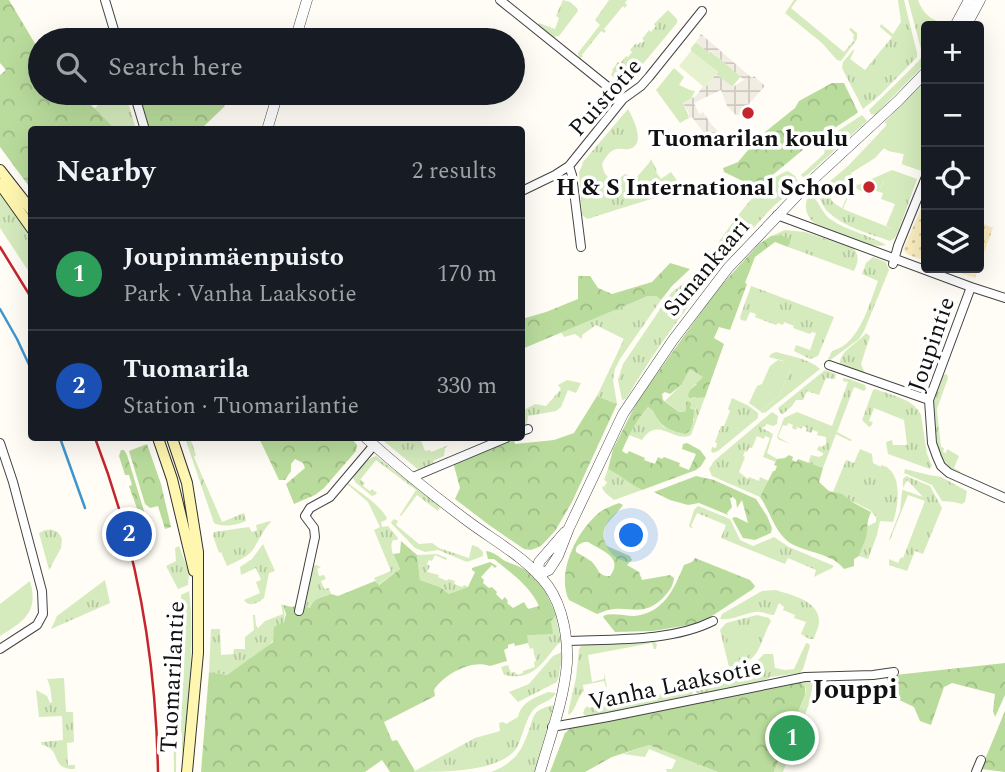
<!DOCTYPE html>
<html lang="en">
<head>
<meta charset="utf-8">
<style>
  :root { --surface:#171b24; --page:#20242c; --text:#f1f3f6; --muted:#9ea1a6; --line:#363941; --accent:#8c9099 }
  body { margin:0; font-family:Spectral,serif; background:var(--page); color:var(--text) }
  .controls { position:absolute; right:21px; top:21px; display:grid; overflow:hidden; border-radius:7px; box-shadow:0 7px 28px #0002 }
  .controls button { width:63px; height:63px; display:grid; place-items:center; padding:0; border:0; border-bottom:2px solid var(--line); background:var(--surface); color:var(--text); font:35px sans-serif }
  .you { position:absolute; left:632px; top:536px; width:24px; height:24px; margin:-18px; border:5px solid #fff; border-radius:50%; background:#1a73e8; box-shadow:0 0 0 10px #1a73e833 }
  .badge { display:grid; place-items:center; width:46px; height:46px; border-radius:50%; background:var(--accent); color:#fff; font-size:23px; font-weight:700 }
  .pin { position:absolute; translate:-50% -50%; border:4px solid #fff; box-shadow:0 2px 7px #0006 }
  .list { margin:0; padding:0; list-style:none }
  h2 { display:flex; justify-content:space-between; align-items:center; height:91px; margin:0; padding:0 28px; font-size:30px }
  h2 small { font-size:23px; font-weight:400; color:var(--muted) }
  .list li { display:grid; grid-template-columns:46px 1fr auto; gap:21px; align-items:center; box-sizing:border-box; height:112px; padding:0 28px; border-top:2px solid var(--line) }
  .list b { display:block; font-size:26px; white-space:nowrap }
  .list p { margin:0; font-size:23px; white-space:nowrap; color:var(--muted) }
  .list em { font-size:23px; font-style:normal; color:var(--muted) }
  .icon { flex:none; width:38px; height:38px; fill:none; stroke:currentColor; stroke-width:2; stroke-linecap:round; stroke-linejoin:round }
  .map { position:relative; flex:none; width:1005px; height:772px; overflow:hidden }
  .search { position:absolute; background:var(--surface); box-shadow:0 7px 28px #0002; left:28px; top:28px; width:497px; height:77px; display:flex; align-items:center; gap:18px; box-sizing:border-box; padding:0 24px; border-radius:38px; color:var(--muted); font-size:26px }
  .panel { position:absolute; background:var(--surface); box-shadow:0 7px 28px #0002; left:28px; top:126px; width:497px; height:315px; border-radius:7px }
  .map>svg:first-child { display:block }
</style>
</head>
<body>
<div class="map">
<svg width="1005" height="772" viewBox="0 0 1005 772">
  <defs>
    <pattern id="grass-tufts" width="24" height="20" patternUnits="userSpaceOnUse" patternTransform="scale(1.75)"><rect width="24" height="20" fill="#d5ebbd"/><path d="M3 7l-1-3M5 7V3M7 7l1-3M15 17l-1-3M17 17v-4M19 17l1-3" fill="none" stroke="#b6c8a1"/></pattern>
    <pattern id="forest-crowns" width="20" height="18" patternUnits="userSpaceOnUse" patternTransform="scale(1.75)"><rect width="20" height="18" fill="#b9dc9c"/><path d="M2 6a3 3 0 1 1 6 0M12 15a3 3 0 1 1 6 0" fill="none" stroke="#9ebc85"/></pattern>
    <pattern id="sand-dots" width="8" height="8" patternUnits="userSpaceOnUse" patternTransform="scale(1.75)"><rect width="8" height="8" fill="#fbeec1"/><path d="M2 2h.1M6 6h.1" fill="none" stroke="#d6cba5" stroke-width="1.8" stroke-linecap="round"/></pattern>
    <pattern id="plaza-grid" width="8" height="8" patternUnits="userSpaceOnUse" patternTransform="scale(1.75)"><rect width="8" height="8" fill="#f1ede2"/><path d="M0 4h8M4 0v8" fill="none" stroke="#cecac1"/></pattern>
  </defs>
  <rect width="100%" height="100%" fill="#fffdf5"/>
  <path fill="url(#grass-tufts)" fill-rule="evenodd" d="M 563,0 L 570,2 L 577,8 L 578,11 L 559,36 L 553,37 L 538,25 L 539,23 L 555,29 L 559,18 L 556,16 Z
    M 609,0 L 627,0 L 625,3 L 627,5 L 625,8 L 623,6 L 604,29 L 606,31 L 604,33 L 601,31 L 582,55 L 583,57 L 579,58 L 578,53 L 600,25 L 595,20 Z
    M 794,0 L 797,0 L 791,8 L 844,52 L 854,40 L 853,38 L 854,35 L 849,29 L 851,28 L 857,33 L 857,39 L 841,61 L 837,60 L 822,43 L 785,13 Z
    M 898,0 L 904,0 L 917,53 L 917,57 L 880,95 L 863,109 L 842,68 L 843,62 L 854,49 L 854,51 L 850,59 L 865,70 L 892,37 L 880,27 L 881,24 L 893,34 L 901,22 Z
    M 908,0 L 918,0 C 923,12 927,17 939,22 L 937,26 L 926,26 L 926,43 L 921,49 Z
    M 668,10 L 677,19 L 677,23 L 627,83 L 622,84 L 611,75 L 613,71 L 612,70 L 618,62 L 620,64 L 626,56 L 628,57 L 632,52 L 630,50 L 636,43 L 638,45 L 640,42 L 642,43 L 644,40 L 642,39 L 649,30 L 651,32 L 656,26 L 654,24 Z
    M 926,51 L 926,61 L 920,69 L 875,115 L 871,114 L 869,110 L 918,62 Z
    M 926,81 L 926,158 L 922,171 L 902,164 L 904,154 L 889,151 L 884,148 L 875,158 L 851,173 L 853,178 L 838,186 L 839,184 L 836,182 L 832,186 L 834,188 C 828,200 831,202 842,208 L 851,187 L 856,184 L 858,185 L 892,170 L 917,179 L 898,232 L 895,238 L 890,241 C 870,234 844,227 828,212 C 823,207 821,199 816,193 L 848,166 L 887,125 L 885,122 ZM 914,179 L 893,229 L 843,209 L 852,187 L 869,194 L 871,189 L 879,192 L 884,180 Z
    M 118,93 L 125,93 L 136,129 L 115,129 L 94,109 L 103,100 L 107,104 Z
    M 628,109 C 633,118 647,145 629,149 C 623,150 618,147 612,151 C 608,153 604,160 602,164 L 604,172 L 610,180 L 617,180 L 625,174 L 636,178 L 649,163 L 651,159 L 657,171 L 656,172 L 661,179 L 671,172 L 683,189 L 587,219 L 582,215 L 579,172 L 582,166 L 583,162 Z
    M 862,115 L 867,121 L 804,178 L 801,175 L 824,154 L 825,149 L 821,142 Z
    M 788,171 L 795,176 L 799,183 C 789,193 777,202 767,213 C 715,270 665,332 626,399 L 622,400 L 618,380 L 623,364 L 671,293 L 692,277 L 701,267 C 720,242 758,179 788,171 Z
    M 0,190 L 31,234 L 31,275 L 0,228 Z
    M 810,194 C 819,200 821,212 830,219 C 847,231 870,235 886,245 C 868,250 832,230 814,223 C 805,214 803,205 810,194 Z
    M 785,230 L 805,232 L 853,248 C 860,256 858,262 854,271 L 788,247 L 790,243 L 780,235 L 771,236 Z
    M 873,257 L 886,262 L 889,270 L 864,331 L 859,339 L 829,361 L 828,359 L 832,351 C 860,344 869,304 878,281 L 862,274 L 866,263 Z
    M 751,286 L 834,317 L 818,356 L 810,359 L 794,351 L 796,345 L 810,350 L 816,333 L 812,332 L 810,334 L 793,328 L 794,326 L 784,322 L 783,325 L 778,323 L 776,325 L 755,317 L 756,314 L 750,312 L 746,321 L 741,320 L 740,317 Z
    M 648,296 L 656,296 L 661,300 L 620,359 L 615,369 L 613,380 L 617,404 L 597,396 L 624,339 L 596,325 L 582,335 L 582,339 L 575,334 L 564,337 L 561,332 Z
    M 866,333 L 870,336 L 861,364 L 865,373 L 840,365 C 839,351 857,344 866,333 Z
    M 776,352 C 790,356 810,359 820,369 L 766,412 L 762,413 L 760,411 L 779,396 L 790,370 L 784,361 L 769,357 L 771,354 Z
    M 825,370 L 836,374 L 835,379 L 826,378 L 819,395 L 807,391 L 803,400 L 796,400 L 792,406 L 783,414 L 780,413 L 778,408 Z
    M 947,374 L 948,378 L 937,409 L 941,447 L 944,448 L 943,452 L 946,453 L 947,449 L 959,456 L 954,468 L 961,472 L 959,474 C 939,463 937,450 934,429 C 934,422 932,413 933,407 C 934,396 940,385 943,375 Z
    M 843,378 L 849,379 L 865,385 L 866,389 L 864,391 L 854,387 L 837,432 L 852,440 L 850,441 L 836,434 L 823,468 L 808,464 L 811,455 L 819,457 L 823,455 L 823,453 L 817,450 L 819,446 L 822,447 L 826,444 L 826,437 L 817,435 L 818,432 L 813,430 L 811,433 L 806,431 L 807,428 L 803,426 L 801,429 L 797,427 L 796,430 L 792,428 L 793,425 L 788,423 L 787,426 L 783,425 L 778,437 L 790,444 L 778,439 L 777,437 L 784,418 L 797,412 L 832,426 L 848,382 L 843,381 Z
    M 567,380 L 581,383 L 576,393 L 568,390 L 561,407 L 556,411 L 528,416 L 527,424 L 522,424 L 522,411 L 535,404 L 546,406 L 561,389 L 558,385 Z
    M 875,389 C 891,395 914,399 921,415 L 927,454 L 932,466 L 930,469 L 888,454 L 886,442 L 892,440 L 893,445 L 907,445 L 904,420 L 874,408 L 869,421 L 873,422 L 871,426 L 869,427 L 862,420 L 873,390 Z
    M 700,396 L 705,397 L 691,435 C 674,444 658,415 642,440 L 629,435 L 639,417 L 648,407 C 658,413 655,419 664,427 L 694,421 L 693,417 L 699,399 L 697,398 Z
    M 732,398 L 749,406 L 758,413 L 758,418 L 718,451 L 713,453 L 711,451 L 712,447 L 716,448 L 717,443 L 715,442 L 721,426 L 724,426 L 730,411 L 728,409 Z
    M 772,412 L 778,416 L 777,424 L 773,426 L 767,424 L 762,428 L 773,434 L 767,453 L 777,459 L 776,462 L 763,457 L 770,438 L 765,436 L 764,439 L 757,436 L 752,448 L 749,448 L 747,452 L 745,451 L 743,456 L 745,457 L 739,472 L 748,479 L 749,477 L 759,481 L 760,477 L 769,481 L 760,497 L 712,476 L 709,469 L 714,461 Z
    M 185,438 L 190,438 L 196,455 L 194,457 L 222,522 L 244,513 L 246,521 C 237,525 223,528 214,523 Z
    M 380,438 L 420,438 L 425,451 L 430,450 L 431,452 L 449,445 L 445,448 L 444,456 L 433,461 L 434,464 L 420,471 Z
    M 860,449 L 872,454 L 873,463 L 881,467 L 881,465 C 903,470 899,505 893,522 L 880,521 L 877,535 L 868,559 L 859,556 L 859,553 L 867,532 L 866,525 L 868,526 L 876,522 L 876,517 L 870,510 L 833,492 L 846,460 L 854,463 Z
    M 376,456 L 396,472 L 398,471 L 440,505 L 439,509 L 438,511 L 417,495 L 401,516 L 400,515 L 416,490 L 376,460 L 360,480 L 365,483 L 363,486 L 370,491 L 372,489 L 377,493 L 375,495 L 372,496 L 356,483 L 353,478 C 359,470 366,459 376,456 Z
    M 608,469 C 620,475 629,484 642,490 L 614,500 C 610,496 602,492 602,486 L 604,487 L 607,482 L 604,480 Z
    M 905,469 L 929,475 L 941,477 L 967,491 L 965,502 L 962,504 L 954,502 L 942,501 L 932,485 L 904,473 Z
    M 906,476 L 930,486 L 942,508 L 923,554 L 915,551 L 907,571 L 889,565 L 889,559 L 898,563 L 901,557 L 903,558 L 925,501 L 908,495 L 890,540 L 889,540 L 900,511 L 902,491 L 903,490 L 923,497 L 907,480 L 903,488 L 903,479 Z
    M 348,483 C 362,494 378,503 387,518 L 386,520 L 381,522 L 382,527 L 388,526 L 398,538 L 397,540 L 393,540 C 388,549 396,560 400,569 L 378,585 L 374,578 L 391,571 L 374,530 L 380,527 L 368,502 L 347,484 Z
    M 698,506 L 730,519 L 740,540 L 753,546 L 774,537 L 789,547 L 834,566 L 832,568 L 814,577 L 816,570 L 788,558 L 785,564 L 721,538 L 726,525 L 697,513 L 691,526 L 693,528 L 691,528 L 689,526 L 694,510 Z
    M 394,519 L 398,521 L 396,525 L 419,544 L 432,543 L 439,548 L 469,558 L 472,545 L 478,547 L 483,552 L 483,556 L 467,562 L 438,550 L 425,552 L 415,548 L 392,524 L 391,522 Z
    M 270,521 L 271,522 C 262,531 259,541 252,551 C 246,558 235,562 227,566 L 221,552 L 219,553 L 213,536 L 214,532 L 249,527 L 252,532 L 257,530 L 256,525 Z
    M 45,530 C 54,529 59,531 62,539 L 61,548 L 49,570 L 39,533 Z
    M 263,544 L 275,571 L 269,573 L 264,598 C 258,603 249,608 244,600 L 260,593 L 256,582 L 261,580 L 256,568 L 241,575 L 240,567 L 252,559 Z
    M 179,546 L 189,573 L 188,585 L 178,589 L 166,566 L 176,561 L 175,548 Z
    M 437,554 L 447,558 L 446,560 L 435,555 L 432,561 L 429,560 L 427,564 L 430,566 L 427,572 L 439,575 L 438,577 L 447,581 L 448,579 L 455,581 L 454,584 L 462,587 L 464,585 L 469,587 L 449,594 L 440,587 L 420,580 L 417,555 Z
    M 316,565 L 321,567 L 317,569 L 319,576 L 324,575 L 326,579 L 321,581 L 324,589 L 329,588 L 331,594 L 311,608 L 302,604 L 312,566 Z
    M 105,580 L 110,603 L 51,629 L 57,616 Z
    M 776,590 C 791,595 820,601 819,622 C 819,627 815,634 814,639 L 809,639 L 801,634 L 806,622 L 794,618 L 795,615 L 783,610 L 784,607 L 779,603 L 774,615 C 768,615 762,611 756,612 C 743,613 733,621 720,619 L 722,614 L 762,591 Z
    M 189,591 C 196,647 187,704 182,760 L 182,736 L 181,729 L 184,626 L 181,595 Z
    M 281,604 L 283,605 C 293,638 250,659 227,675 L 209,672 L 211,629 L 220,629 L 221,655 L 233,654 L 234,649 L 245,649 L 245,637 L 254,630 L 253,615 L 255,615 L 256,625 L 258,628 L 265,621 L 283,614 Z
    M 757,615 L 769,618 L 771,621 C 758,644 762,663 729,667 L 720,630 L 726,623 Z
    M 556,616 L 561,642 L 557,645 C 541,665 532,681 504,675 L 501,667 L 508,665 L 511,673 L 515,672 L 517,675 L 523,673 L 523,671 L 535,667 L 534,662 L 536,661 L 533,648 L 530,649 L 526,638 L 527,635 L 551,621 Z
    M 653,640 L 657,644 L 656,649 L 654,649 L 652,643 L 588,655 L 592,682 L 604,679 L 604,673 L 607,687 L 606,687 L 604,681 L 583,685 L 584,691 C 576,699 576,710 569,715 L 568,713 L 576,678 L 579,649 L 581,646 L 589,644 Z
    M 806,643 L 809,644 L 810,646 L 803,669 L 800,673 L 771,677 L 756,684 L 701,695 L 696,692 L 695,687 L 753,675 L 751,667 L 764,654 L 773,654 L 775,668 L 785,670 L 794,669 Z
    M 167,652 L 175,663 L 177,669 L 176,772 L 174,772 L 173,715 Z
    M 562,652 L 562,660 L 557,682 L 518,702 L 509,692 L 529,684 L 553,656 Z
    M 64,678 L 66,712 L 73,712 L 74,742 L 67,743 L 68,765 L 75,765 L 75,769 C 49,770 63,749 42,745 L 41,742 L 63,740 L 62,716 L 39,717 L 36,690 L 47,696 L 50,703 L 52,702 C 51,694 51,687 47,679 Z
    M 692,688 L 693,693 L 690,697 L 606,715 L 586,717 L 583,713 L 585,708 L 588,706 L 589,708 Z
    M 548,692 L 556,693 C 551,702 541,702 534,709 C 525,719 523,737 516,749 C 499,772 443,772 413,772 L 475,738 L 500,731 L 499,723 L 503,722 L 506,724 L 518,717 C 521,702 536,697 548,692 Z
    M 554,705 L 535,772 L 491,772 C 516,762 522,751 530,727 C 532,721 533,715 538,711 C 542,708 548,706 554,705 Z
    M 649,745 L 718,772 L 667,772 L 666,769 L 672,769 L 676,760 L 649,749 L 645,757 L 623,754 Z"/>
  <path fill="url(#forest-crowns)" fill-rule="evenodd" d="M 0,0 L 9,0 L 40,52 L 40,93 L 79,93 L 115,129 L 32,130 L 31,189 L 0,147 L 0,75 L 6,70 L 0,63 Z
    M 832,83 L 844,83 L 857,110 L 858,112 L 856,114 L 810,144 L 758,187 L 753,186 L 724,172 L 723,168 L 738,162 L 760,136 L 795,108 L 799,101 Z
    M 139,99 L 227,100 L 224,107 L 201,129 L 148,130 Z
    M 780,235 L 790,239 L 790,243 L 788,247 L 775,242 L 755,257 L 745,283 L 747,284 L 730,330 L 719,327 L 714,338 L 724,344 L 705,397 L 697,398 L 693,397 L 691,399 L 687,397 C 687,391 692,388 697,384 L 681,385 L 670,394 L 665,392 L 662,394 L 663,400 L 679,412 L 686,411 L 686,402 L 688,401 L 692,403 L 690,408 L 695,410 C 692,419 695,429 685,434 C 676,431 664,429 659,421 C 654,414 655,411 648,407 C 636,420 629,435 622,451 L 627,454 L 629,451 L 645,458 L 644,460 L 655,464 L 658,457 L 662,459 L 664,457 L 680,463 L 679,466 L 689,470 L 696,454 L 682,449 L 683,444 L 687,443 L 700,450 L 706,458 L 701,466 L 696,470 L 642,490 C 629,484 620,475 608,469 L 613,449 L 638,400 L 717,290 L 759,244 L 771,236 Z
    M 670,263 L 690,269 L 672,286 L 661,300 L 656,296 L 648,296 L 522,349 L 522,319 L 546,312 L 578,299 L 578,276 L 590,276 L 598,288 L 612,294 L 652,282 Z
    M 597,396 L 617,404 L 572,502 L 555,531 L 541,546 L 531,550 L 524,549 L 489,525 L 455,499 L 460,488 L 453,462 L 514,438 L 515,444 L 554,440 L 574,433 Z
    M 259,438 L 351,438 L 357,445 L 356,451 L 324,488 L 315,495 L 294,504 L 286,484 L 305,468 L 303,463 L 295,459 L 291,464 L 291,471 L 285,480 L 279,480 Z
    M 147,444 L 161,484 L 171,527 L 165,529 L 158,506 L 150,508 L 145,504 L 129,451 Z
    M 121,450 L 124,450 L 127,455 L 147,521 L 145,521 L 147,527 L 144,528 L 129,486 L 132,485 L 129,475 L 125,475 L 119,456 Z
    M 789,455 L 793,457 L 792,460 L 796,462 L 798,459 L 823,468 L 819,482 L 829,491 L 842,494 L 854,503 L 871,512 C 867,522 868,521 867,531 C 867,539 861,548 859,556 L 854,559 L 854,566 L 844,569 C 832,553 807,553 790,543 C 775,533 770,511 760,497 L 773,471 L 775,471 L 777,466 L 774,465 L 777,459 L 785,458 Z
    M 696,476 L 714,480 L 756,499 L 767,516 L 772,528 L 771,533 L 755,540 L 743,538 L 732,518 L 736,517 L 748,523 L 742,500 L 737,508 L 736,500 L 733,497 L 730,498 L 732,507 L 727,513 L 728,515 L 699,503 L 688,505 L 670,500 L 654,492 Z
    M 619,503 L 623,505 C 614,519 596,526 607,546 L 630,556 L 632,560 L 627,565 L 639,572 L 642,580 L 670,575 L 674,578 C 673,587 669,591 663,598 C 642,618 630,605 608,610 C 604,611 601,613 597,614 L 569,600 C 555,572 579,526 603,510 C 608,507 614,505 619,503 ZM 584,542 L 588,542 C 602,551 624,557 610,576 C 597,576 600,570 592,562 C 587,558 581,555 576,552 C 575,546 579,544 584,542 Z
    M 401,541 L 417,555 L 420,580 L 440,587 L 449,594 L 468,587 L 475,572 L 472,570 L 472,568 L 490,562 L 497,566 L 495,568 L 492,565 L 481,577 L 484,580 L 483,583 L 489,588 L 492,587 L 497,592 L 496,594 L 502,600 L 505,597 L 508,601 L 507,603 L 513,608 L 524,602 L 528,609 L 539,606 C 530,586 511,573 494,559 L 488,559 L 486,551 C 494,552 499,557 505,561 C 512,564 519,566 526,570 C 541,580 550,599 556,616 L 551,621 L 553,634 L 527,635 L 528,643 L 515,646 L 514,643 L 508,645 L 508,648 L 504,650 L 507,661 L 490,666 C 472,659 444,674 434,690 L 435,696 L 384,722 L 392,741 L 397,740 L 415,771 L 413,772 L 390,772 L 382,760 L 365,772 L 201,772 L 209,672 L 227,675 L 273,642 L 274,627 L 284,622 L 286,614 L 283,605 L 292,607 L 302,604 L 310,608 C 315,596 322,599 331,594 L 338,596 L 375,581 L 379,585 L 400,569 L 393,554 L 400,553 Z
    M 695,558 L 750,580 L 755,586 L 753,589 L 712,616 L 695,624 L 653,631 L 615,632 L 603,617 L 605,615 C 615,613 625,616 634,616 C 664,613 674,589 684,565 L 692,562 Z
    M 1005,663 L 1005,695 L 995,717 L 993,711 L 995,694 L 952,683 L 944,687 L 931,725 L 920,721 L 914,707 L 893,697 L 886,676 Z
    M 793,683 L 801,683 L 805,685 L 805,695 L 774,772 L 718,772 L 649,745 L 612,757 L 585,772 L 550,772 L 565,733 L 571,728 Z
    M 1005,711 L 1005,772 L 981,769 Z"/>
  <path fill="url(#sand-dots)" d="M 925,200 L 926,200 L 926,261 L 909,255 L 903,250 Z
    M 979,222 L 993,228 L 975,278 L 945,268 L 979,268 Z"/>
  <path fill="#d5ebbd" d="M 696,42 L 709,53 L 710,51 L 741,76 L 732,87 L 716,74 L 718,72 L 691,51 L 691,48 Z
    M 674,68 L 684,77 L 679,85 L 690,90 L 695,91 L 691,99 L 683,103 L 689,117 L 687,119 L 680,123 L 656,90 Z
    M 926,81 L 926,158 L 922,171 L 902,164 L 904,154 L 889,151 L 884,148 L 881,151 L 879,133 L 887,125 L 885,122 Z
    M 894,171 L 914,179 L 896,226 L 893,229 L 886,226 L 895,204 L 881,199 L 883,193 L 879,192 L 887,174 Z
    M 778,360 C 783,361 787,362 791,367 L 790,370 L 779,396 L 760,411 L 749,403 L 757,386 L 762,384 L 770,366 Z
    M 690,369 L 703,377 C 697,384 685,391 689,399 L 693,397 L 700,399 L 695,410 L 690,408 L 692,403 L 688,401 L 686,402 L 686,411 L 679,412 L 665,401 L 681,385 Z
    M 30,581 C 39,612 24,621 0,636 L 0,604 Z
    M 760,622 L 763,625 C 760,633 757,645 752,652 C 749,655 745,658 742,658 C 728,659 728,640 726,630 Z
    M 814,679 L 809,704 L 783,772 L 774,772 L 805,695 L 806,688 L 801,683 Z"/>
  <path fill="#e6f2cf" d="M 691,51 L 718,72 L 705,88 L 679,66 Z"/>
  <path fill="url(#plaza-grid)" d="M 701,34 L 752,78 L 754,76 L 765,86 L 739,115 L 736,115 L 727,106 L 721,90 L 694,103 L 699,114 L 703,112 L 711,124 L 720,133 L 711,143 L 692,117 L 687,119 L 689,113 L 683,103 L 696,96 L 703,86 L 706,87 L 716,74 L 733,87 L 744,80 L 711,51 L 709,53 L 696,42 Z"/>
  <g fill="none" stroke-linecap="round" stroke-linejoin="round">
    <path stroke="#3f96cf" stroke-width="2.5" d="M 0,309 L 17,339 L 32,371
      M 60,438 L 85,508"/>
    <g stroke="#444" stroke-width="10">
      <path id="minor" d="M 105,0 L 117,40
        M 500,0 L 623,99
        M 134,93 L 145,130
        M 569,166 L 572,175 L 581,247
        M 522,191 L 555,175 L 569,166 L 623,99 L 641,86 L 649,77 L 702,11
        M 777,215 L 971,287 L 1005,298
        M 893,264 L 898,246 L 926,177
        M 971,287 L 929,400 L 932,443 L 937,457 L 941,466 L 949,473 L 1005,498
        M 829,365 L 929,400
        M 522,431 L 528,429
        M 0,443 L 13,482 L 42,591 L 43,614 L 37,625 L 0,649
        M 413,477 L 506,438
        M 299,611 L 315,537 L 314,528 L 305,516 L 310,508 L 330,497 L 374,445
        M 566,641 C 613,639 671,642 713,621
        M 552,727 L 608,717 L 805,677 L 873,675 L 894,672
        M 976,772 L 981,760"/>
    </g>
    <g stroke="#444" stroke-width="11">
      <path id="tertiary" d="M 955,26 L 969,0
        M 966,26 L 980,0
        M 295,40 L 307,0
        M 267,130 L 278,93
        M 366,438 C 398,467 434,496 469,522 C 496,542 528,559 548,586 C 563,607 568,638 567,663 C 564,700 550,737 540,772
        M 538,575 L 549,570 L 558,556 L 569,528 L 623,414 L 673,340 L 728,268 L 807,185 L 898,101 L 926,72
        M 538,575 L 539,562 L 565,532"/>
    </g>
    <g stroke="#333" stroke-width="12">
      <path id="secondary" d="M 0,170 L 32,211
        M 0,184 L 32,229
        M 158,438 L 172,479 L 194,571
        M 172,438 L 187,483 L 198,552 L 198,653 L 187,772"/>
    </g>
    <use href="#minor" stroke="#fff" stroke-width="8"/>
    <use href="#tertiary" stroke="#fff" stroke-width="10"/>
    <use href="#secondary" stroke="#fff6b0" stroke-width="10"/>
    <path stroke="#c4262e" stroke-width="2.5" d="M 0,247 L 32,299
      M 95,438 C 136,544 156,659 158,772"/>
  </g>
  <g fill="#c4262e" stroke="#fff" stroke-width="2.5">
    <circle cx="748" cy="113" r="7"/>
    <circle cx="869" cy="187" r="7"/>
  </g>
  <g text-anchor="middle" stroke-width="7" stroke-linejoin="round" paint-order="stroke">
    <g font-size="24" fill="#111" stroke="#fff">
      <text transform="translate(605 97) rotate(-48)" y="8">Puistotie</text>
      <text transform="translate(706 267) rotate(-50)" y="8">Sunankaari</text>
      <text transform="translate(931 344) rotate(-71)" y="8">Joupintie</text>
      <text transform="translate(172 677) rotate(-87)" y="8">Tuomarilantie</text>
      <text transform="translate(675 684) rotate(-12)" y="8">Vanha Laaksotie</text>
    </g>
    <g font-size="24" font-weight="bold" fill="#111" stroke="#fff">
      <text x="748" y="146">Tuomarilan koulu</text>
      <text x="855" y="195" text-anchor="end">H &amp; S International School</text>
    </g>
    <g font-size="28" font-weight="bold" fill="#111" stroke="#fff">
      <text x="855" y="698">Jouppi</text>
    </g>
  </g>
</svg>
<div class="controls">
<button>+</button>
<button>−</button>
<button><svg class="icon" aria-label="locate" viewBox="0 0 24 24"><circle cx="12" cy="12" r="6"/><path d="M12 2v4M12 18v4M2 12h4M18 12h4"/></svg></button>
<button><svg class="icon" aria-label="layers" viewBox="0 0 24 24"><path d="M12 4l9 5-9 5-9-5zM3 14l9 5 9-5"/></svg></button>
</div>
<div class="you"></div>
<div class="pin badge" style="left:792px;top:738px;background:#2e9e5b">1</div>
<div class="pin badge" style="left:129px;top:534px;background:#1a4fb4">2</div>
<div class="search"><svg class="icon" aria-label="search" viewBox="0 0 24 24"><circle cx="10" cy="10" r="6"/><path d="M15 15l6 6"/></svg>Search here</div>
<section class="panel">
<h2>Nearby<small>2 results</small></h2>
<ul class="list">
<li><span class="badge" style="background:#2e9e5b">1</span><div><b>Joupinmäenpuisto</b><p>Park · Vanha Laaksotie</p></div><em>170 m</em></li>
<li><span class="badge" style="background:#1a4fb4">2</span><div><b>Tuomarila</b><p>Station · Tuomarilantie</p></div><em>330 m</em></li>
</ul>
</section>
</div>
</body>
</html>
